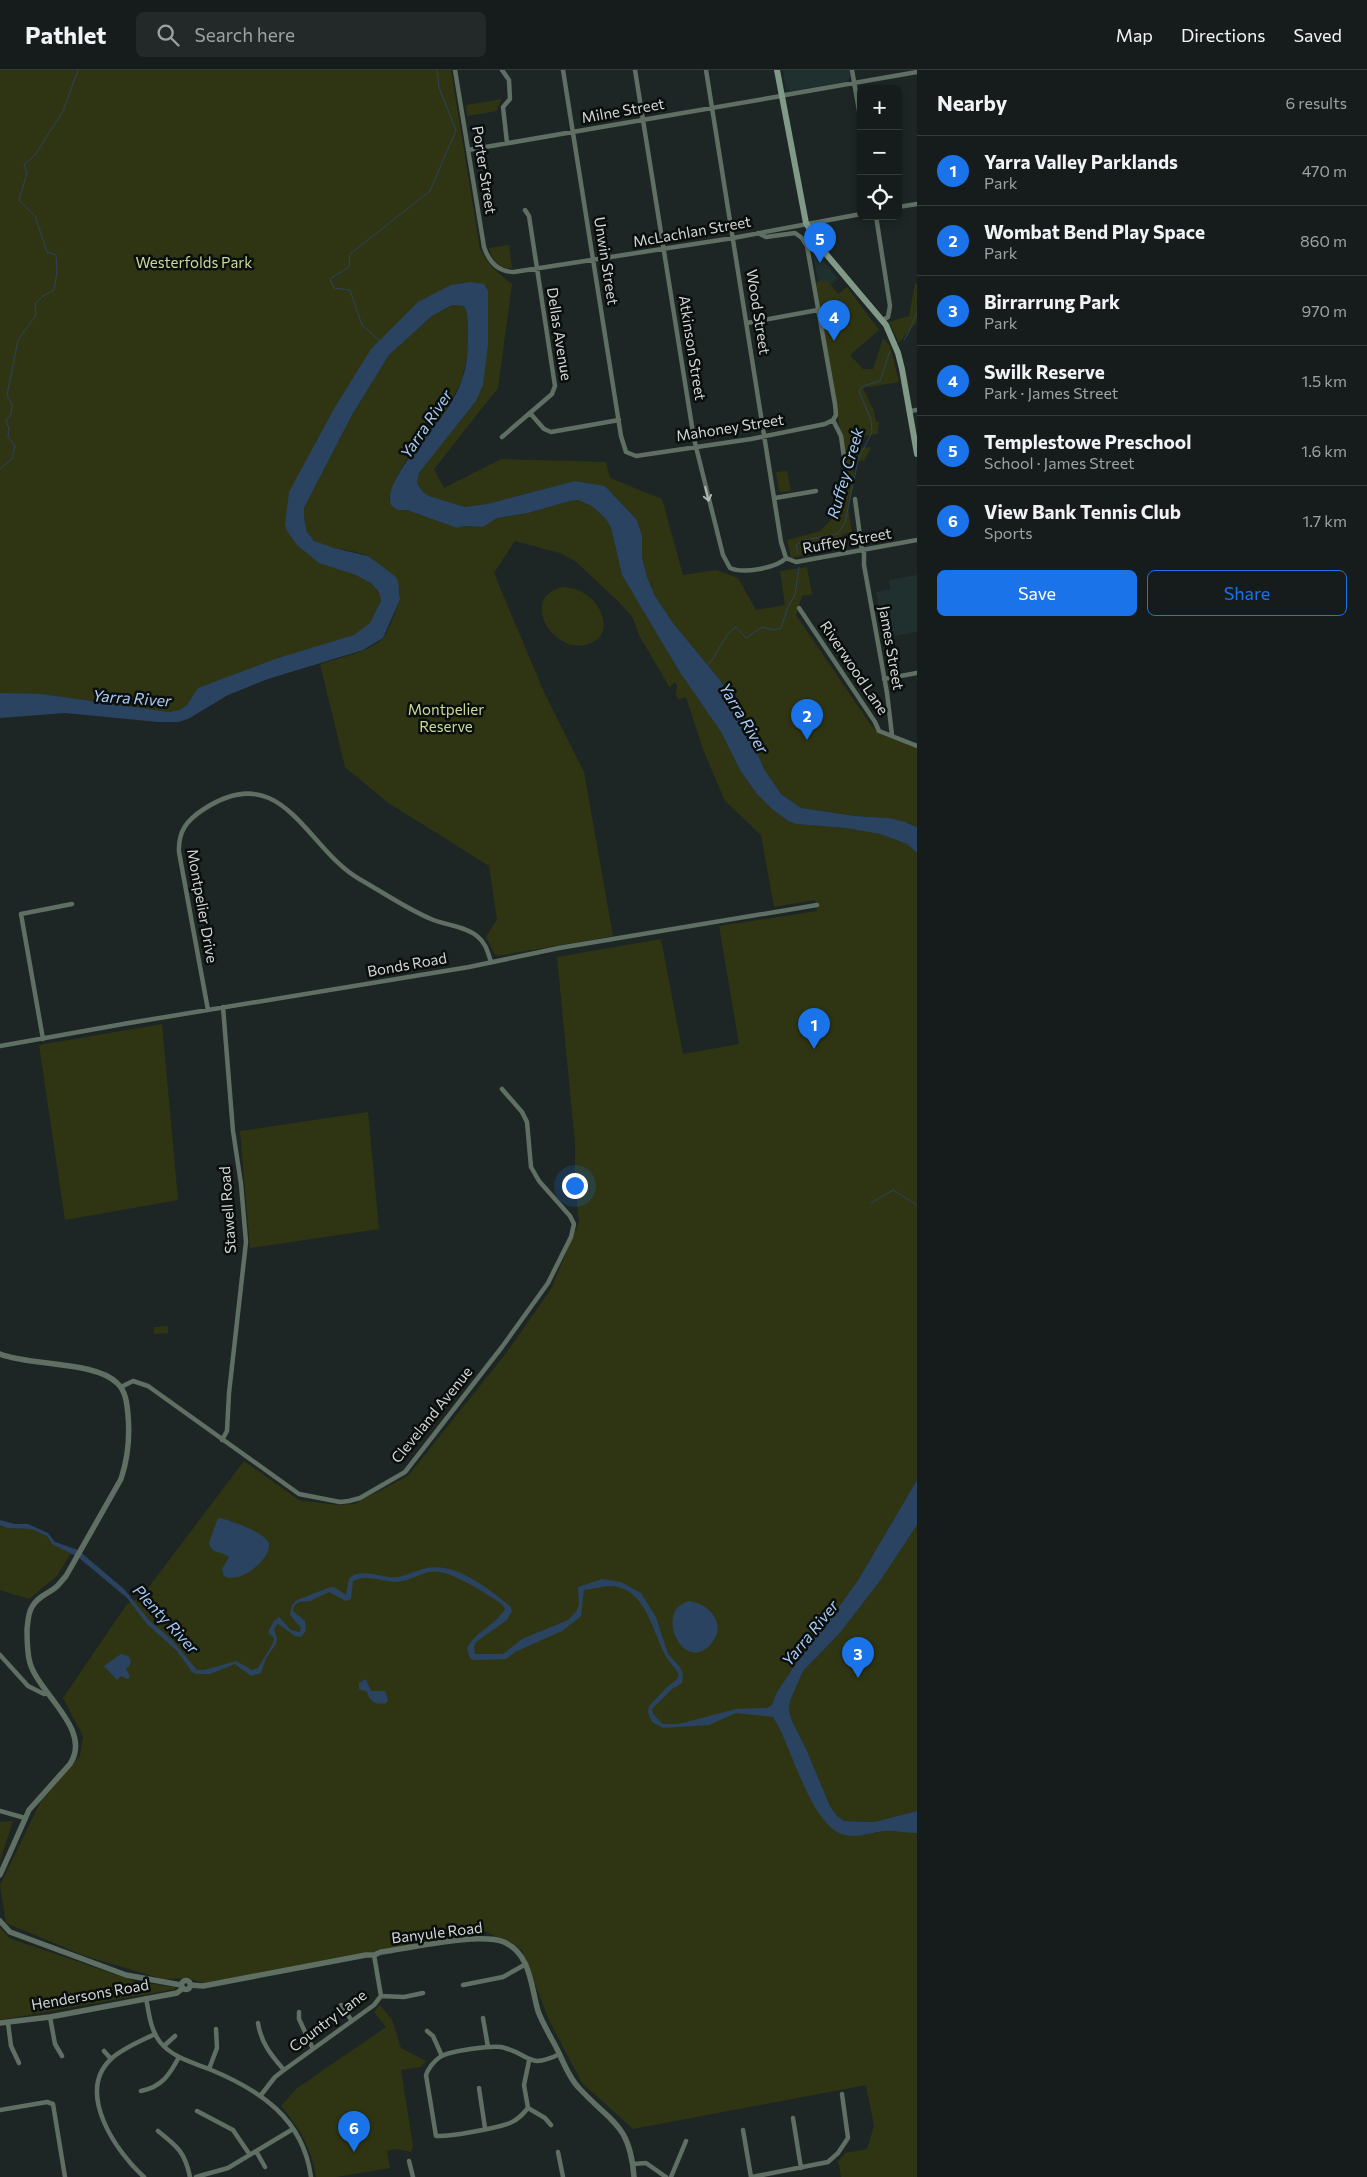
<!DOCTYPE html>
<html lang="en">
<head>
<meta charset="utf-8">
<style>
  :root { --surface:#161c1b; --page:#232928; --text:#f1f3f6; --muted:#9ea1a3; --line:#353a3a; --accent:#1a73e8 }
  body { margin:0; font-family:Commissioner,sans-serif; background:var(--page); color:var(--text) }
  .controls { position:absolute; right:15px; top:15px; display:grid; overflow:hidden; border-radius:8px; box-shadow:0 2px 8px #0003 }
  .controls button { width:45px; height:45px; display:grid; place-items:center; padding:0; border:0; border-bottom:1px solid var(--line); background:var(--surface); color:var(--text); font:25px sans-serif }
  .you { position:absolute; left:574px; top:1115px; width:18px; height:18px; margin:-12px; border:4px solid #fff; border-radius:50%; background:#1a73e8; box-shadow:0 0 0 8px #1a73e833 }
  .badge { display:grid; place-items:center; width:32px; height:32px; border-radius:50%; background:var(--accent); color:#fff; font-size:16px; font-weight:700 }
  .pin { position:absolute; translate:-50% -41px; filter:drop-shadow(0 1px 2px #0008) }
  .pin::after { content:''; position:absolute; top:26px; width:18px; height:15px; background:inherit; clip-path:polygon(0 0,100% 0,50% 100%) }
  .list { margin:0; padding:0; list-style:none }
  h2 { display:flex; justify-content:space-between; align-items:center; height:65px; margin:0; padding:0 20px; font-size:21px }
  h2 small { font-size:16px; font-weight:400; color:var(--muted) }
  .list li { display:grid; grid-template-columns:32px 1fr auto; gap:15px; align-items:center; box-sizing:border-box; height:70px; padding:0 20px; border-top:1px solid var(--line) }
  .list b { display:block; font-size:19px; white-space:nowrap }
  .list p { margin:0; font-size:16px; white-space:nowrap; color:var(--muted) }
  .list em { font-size:16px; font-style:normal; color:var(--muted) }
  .actions { display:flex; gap:10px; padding:15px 20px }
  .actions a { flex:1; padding:11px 0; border:1px solid var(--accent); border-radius:8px; text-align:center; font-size:18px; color:var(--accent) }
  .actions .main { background:var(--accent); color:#fff }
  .icon { flex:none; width:28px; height:28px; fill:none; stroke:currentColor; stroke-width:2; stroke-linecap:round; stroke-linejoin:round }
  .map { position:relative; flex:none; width:917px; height:2107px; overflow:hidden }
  header { display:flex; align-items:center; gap:30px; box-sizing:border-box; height:70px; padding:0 25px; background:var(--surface); border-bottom:1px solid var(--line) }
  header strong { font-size:24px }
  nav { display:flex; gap:28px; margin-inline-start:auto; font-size:18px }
  .search { width:350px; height:45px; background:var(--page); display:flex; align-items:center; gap:12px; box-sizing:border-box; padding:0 18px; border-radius:8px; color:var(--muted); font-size:19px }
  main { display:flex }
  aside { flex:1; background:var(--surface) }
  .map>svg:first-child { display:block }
</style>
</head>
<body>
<header>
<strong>Pathlet</strong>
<div class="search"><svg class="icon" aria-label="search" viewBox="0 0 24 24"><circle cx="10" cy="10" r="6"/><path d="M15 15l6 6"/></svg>Search here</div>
<nav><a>Map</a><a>Directions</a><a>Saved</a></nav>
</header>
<main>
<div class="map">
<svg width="917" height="2107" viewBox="0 0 917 2107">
  <rect width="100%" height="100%" fill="#1d2624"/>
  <path fill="#1f302e" d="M 783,0 L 850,0 L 851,7 L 845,12 L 791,21 L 786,18 Z
    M 812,177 L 838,209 L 831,215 L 828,211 L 818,211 Z
    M 917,505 L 917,562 L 884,568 L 876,522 L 890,519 L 889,510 Z"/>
  <path fill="#2f3513" d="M 0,0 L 451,0 L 480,179 C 488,195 498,203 512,214 L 498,318 L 434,399 L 444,418 L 501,389 L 606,392 L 610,408 L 662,429 L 683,505 L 716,500 L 738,508 L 756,540 L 785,535 L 780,501 L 807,497 L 812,524 L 802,526 L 796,545 L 870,654 L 880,664 L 917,678 L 917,757 L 911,754 L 890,748 L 855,746 L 801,738 L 781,724 L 764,699 L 751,667 L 739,648 L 720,610 L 673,553 L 655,526 L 647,507 L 642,487 L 642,466 L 637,450 L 605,416 L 575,411 L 487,434 L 465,437 L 429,426 L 423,422 L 417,413 L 419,403 L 476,331 L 488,221 L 417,233 L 286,455 L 342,496 L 371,513 L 379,522 L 381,531 L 368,563 L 184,642 L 158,643 L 0,627 Z
    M 502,29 L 498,36 L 497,41 L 467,46 L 466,35 Z
    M 509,175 L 512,198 C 500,200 492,190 489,178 Z
    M 822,211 L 828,211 L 838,224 L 847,217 L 879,260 L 850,285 L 863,299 L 873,299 L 883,268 L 890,276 L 899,312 L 863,318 L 874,341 L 876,352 L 879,352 L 878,364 L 865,366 L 859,378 L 871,377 L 865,390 L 852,393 L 855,407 L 848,437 L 852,462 L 844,464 L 830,476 L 830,480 L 791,488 L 787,470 L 820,461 L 831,450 L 843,412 L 846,410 L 847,403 L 816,212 Z
    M 915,214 L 917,214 L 917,252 L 899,273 L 889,252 L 909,246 Z
    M 452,235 L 464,236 L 469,251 L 468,282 L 461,312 L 442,348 L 405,392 L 396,408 L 389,429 L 398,440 L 407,440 L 457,458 L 465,456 L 483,457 L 497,448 L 528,443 L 570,431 L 578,430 L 592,436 L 606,449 L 611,458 L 622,505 L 679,601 L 721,662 L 741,702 L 757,724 L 772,739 L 788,751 L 796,754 L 846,758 L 880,764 L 907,774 L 917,783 L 917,1410 L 857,1512 L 830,1549 L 816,1563 L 777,1622 L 776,1632 L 782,1660 L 812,1731 L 863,1765 L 886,1761 L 917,1763 L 917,2107 L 841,2107 L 838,2091 L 846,2083 L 867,2079 L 874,2056 L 866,2015 L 633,2059 L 582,2013 L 548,1948 L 522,1880 L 487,1862 L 203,1913 L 188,1908 L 163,1909 L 85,1886 L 6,1853 L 0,1815 L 41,1731 L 80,1686 L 83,1666 L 63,1628 L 127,1534 L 142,1526 L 244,1391 L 299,1430 L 337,1435 L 354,1434 L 408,1406 L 507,1282 L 551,1219 L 579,1152 L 575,1110 L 575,1073 L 557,887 L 661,869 L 683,984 L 739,974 L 719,856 L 817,841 L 815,830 L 774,837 L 761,765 L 725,731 L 704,682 L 686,627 L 678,629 L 676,626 L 677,615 L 674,612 L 670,618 L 639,565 L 633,548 L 619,532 L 575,491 L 560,483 L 515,471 L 494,503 L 543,620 L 584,702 L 613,866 L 497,886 L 494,883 L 486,867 L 497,849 L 489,796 L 387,732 L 345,697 L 320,594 C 336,589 372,581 383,568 C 388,563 401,530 400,522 C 399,515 375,490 368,486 C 351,478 329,481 313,470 C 304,463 304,448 304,438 L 352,345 L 389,285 L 432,246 Z
    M 787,401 L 791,421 L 781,422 L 779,421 L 776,402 Z
    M 563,517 C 573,518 581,520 588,526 C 603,537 613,564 591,573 C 556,589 516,528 563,517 Z
    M 162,954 L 178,1130 L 65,1150 L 39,975 Z
    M 368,1042 L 379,1159 L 250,1178 L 240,1061 Z
    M 168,1256 L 168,1263 L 154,1264 L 154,1257 Z
    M 0,1455 L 7,1458 L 31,1459 L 47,1466 L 52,1474 L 71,1483 L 57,1506 L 29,1529 L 0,1520 Z
    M 917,1455 L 917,1741 L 874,1752 L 844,1751 L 837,1746 L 830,1736 L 807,1681 L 792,1651 L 789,1640 L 790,1631 L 803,1601 L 839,1564 L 880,1511 Z
    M 13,1751 L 0,1791 L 0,1752 Z
    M 0,1857 L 9,1868 L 137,1912 L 175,1917 L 176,1919 L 0,1950 Z
    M 380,1935 L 392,1950 L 401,1978 L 426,1991 L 421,1997 L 401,2000 L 413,2076 L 411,2082 L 397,2079 L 387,2081 L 390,2098 L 336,2107 L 316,2107 C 312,2079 299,2057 281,2036 L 296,2019 L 386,1957 L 374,1942 Z"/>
  <path fill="#2a4360" d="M 470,212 L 484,214 L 488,221 L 488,274 L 483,315 L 476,331 L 419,403 L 417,413 L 423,422 L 429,426 L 465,437 L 487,434 L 575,411 L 605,416 L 637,450 L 642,466 L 642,487 L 647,507 L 655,526 L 673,553 L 720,610 L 739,648 L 751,667 L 764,699 L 781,724 L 801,738 L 855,746 L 890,748 L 905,752 L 917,757 L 917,783 L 907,774 L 880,764 L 846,758 L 796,754 L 788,751 L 772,739 L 757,724 L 741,702 L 721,662 L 679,601 L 622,505 L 611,458 L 606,449 L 592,436 L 578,430 L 570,431 L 528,443 L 497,448 L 483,457 L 465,456 L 457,458 L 407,440 L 398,440 L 392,436 C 379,417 429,364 440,349 C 448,339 457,324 461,312 C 467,298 468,281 468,266 C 468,256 469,246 464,236 L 452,235 L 432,246 L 389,285 L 352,345 L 304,438 L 304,448 L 307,462 L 314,471 L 334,478 L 368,486 L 395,506 L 398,511 L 400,529 L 383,568 L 363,580 L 268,609 L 228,625 L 188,649 L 178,652 L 158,652 L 65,643 L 0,648 L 0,623 L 41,624 L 169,642 L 180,640 L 187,635 L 198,618 L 275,589 L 354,565 L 370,553 L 381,531 L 379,522 L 371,513 L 356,505 L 319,493 L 297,475 L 287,461 L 285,454 L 289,422 L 335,337 L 371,279 L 418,232 L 451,215 Z
    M 917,1410 L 917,1455 L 880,1511 L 839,1564 L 803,1601 L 790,1631 L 789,1640 L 792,1651 L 807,1681 L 830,1736 L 837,1746 L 844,1751 L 874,1752 L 917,1741 L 917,1763 C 907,1763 896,1761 886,1761 C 872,1762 859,1768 845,1765 C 810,1757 792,1675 773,1647 L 736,1643 L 709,1655 L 663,1658 L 652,1652 L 648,1642 L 649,1636 L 667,1617 L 676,1610 L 679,1605 C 675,1597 668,1591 664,1583 C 652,1559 645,1518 611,1516 C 603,1516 593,1519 584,1520 L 581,1546 L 562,1561 L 515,1582 L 506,1589 L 474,1590 L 470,1588 L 467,1578 C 476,1561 495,1556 505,1539 L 502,1534 C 486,1524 448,1497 429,1502 C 418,1505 406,1512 395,1512 C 381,1511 366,1504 353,1511 L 351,1529 L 346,1531 L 329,1522 L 310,1531 L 299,1532 L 294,1536 L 293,1541 L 305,1551 L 306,1561 L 301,1567 L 295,1566 L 278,1554 L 274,1559 L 277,1569 L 276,1574 L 266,1588 L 261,1603 L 251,1606 L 235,1594 L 210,1604 L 197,1604 L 192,1602 L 177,1581 L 147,1554 L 127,1528 L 78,1487 L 52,1474 L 47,1466 L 31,1459 L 7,1458 L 0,1455 L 0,1450 L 15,1454 L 28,1454 L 48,1463 L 55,1472 L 78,1480 L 124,1519 L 149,1550 L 172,1570 L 197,1600 L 204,1600 L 236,1591 L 252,1600 L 258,1598 L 273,1573 L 274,1568 L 268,1562 L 274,1551 L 279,1547 L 291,1560 L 300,1562 L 301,1558 L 290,1545 L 292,1535 L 297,1530 L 328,1518 L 334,1517 L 346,1525 L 349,1509 C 358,1498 378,1506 390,1507 C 404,1509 414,1500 427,1498 C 458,1493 488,1519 510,1536 L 512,1541 L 507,1550 L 476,1572 L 474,1577 L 475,1584 L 503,1584 L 522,1569 L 568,1550 L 576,1542 L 579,1535 L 578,1517 L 602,1509 L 621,1512 L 641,1523 L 656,1547 L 668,1584 L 680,1597 L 683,1604 L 682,1613 L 672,1619 L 652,1639 L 653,1644 L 663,1654 L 679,1654 L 736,1639 L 767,1638 L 772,1635 L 777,1622 L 816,1563 L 830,1549 L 857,1512 Z
    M 218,1448 C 228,1449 267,1463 269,1474 C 271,1489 240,1515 224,1506 L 222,1499 L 229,1487 C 222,1481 211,1484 209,1473 Z
    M 689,1531 C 711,1534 728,1556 710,1575 C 683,1604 653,1540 689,1531 Z
    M 121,1584 L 128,1586 L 131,1590 L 130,1595 L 126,1599 L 130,1606 L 128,1609 L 121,1606 L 117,1610 L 104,1596 Z
    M 366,1609 L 371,1621 L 385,1621 L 388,1630 L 386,1633 C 377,1636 369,1631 367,1622 L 359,1619 L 359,1613 Z"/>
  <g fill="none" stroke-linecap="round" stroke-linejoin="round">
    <path stroke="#2a4360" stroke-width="1" d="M 904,270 L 908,264 L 917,242
      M 381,272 L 362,255 L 350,220 L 334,218 L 330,209 L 349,197 L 350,184 L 430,121 L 456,60 L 439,18 L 437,0
      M 0,399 L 12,389 L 15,376 L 8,367 L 9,359 L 6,350 L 11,344 L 12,335 L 7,325 L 18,270 L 36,245 L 35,234 L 43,226 L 54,220 L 57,202 L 56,185 L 47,182 L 35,146 L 19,130 L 27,103 L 24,95 L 35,85 L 63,41 L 78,0
      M 798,484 L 796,475 L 805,470 L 837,464 L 845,453 L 858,390 L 872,362 L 871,350 L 859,321 L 863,316 L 880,311 L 890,281
      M 707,596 C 719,584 722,566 736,557 L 746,568 L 762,557 L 774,560 L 781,558 L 788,537 L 795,525 L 799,497
      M 871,1133 L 893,1120 L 917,1135"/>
    <path stroke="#5f6f63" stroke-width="4.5" d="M 455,0 L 484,177 C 489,192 498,202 514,202 L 733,168 L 861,144
      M 502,0 L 509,10 L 510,29 L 503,37 L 507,73
      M 563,0 L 621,366 L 626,382 L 636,386 L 751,369 L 825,354 L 833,350
      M 635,0 L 694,369 L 723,485 L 730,498 C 743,504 777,498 786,488
      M 706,0 L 781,472 L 786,488
      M 852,0 L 861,52
      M 785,25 L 917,2
      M 468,80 L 781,26
      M 898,137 L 917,134
      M 876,146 L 890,236 L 888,247 L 883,250
      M 758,163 L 766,167 L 795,163 L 802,168 L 807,176 L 835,334 L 836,345 L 833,350 L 841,366 L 845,395
      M 747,253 L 818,240
      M 910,341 L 917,340
      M 530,343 L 544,359 L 551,362 L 619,350
      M 502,367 L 552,324 L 555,316 L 529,146 L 525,140
      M 775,428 L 816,421
      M 855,429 L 862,481
      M 864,481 L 864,495 L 887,623 L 892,665
      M 786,488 L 796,492 L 917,470
      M 799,538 L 875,652 L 879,661 L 917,676
      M 884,609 L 917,603
      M 208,940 L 179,782 C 178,761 187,750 204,739 C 284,687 306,780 361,810 C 384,823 407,839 431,849 C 445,855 465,856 477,866 C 486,873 488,883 491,892
      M 43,969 L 21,844 L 72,834
      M 0,976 L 129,953 L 469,897 L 559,878 L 817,835
      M 121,1317 L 133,1311 L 148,1316 L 299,1424 L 340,1432 L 349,1431 L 360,1428 L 405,1402 L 502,1277 L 548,1213 L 571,1167 L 574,1154 L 570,1146 L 539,1111 L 531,1097 L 527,1052 L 522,1042 L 502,1019
      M 222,1370 L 227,1361 L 229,1323 L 246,1172 L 241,1114 L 233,1061 L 223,937
      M 0,1585 L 28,1616 L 44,1624 L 48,1623
      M 0,1741 L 25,1748
      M 463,1915 L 503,1907 L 526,1894
      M 381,1926 L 404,1927 L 423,1923
      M 146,1928 C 149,1943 150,1959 160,1972 C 172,1987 191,1992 209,1999 C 260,2020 303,2048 311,2107
      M 341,1935 L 352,1951
      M 299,1942 L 299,1949 L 313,1979
      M 50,1947 L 55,1974 L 62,1986
      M 483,1948 L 488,1977
      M 8,1953 L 11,1976 L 19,1993
      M 258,1953 C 261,1973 271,1985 284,2000
      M 427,1961 L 433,1966 L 442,1986
      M 164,1976 L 175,1966
      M 104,1981 L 111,1989
      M 529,1991 L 524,2015 L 528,2038 C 523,2044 518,2050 510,2053 C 496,2058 450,2067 436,2066 L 426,2005 C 429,1997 433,1992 440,1987 C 449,1981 495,1974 505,1978 C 532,1986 528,1999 560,1984
      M 209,1999 L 217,1978 L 216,1959
      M 479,2018 L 485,2058
      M 141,2021 C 162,2017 170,2004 179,1987
      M 261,2025 L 275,2007 L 284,2000 L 374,1935 L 381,1926 L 374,1885
      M 528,2038 L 545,2048 L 551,2055
      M 0,2040 L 47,2032 L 53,2034 L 65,2107
      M 197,2041 L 233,2060 L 250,2085
      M 793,2048 L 801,2098
      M 743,2060 L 751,2107
      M 158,2061 C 177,2076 185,2082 190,2107
      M 256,2081 L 265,2097
      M 558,2082 L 563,2107
      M 409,2091 L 413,2107
      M 633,2094 L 646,2093 L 666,2107
      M 144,2107 C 117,2083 75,2023 111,1989 C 123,1978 141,1971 155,1964
      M 196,2107 L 228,2098 L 293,2059
      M 671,2107 L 686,2071
      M 752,2107 L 828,2092 L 838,2083 L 848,2068 L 842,2024"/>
    <path stroke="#5f6f63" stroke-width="5.5" d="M 0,1284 C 30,1296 95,1291 117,1313 C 126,1321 127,1334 128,1345 C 130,1367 128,1388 121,1409 L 66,1506 C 62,1510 59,1515 55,1518 C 47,1524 37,1527 32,1537 C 28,1543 28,1552 27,1559 C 27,1570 27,1583 30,1593 C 39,1624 93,1660 70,1694 L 29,1740 L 0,1805
      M 0,1851 L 10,1862 L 126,1905 L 181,1915
      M181.5 1915a4.5 4.5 0 1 1 9 0a4.5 4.5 0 1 1-9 0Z
      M 190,1915 L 203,1916 L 366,1885 L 374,1885 L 381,1882 C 410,1878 480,1862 504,1872 C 531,1884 531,1917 538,1941 C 542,1952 549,1964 555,1975 C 562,1988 568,2007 579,2018 C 611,2053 630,2053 634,2107
      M 0,1953 L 50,1947 L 177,1923 L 183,1918"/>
    <path stroke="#819a87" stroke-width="6" d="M 777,0 L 806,153 L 821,178 L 886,255 L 898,283 L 902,299 L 917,384"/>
  </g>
  <defs><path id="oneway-shaft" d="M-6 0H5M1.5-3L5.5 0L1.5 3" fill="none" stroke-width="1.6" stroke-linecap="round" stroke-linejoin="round" transform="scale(1.25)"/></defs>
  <use stroke="#b0b8b4" href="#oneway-shaft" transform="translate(707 424) rotate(76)"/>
  <g text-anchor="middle" stroke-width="5" stroke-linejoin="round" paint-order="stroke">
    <g font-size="15" fill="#d2d7d6" stroke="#0a0e0d">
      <text transform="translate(623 41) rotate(-10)" y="5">Milne Street</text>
      <text transform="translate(484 100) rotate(81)" y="5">Porter Street</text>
      <text transform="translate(692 162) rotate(-10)" y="5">McLachlan Street</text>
      <text transform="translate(606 191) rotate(81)" y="5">Unwin Street</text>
      <text transform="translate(758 242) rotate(81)" y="5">Wood Street</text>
      <text transform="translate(559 264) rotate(81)" y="5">Dellas Avenue</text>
      <text transform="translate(692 278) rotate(81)" y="5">Atkinson Street</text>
      <text transform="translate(730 358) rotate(-9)" y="5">Mahoney Street</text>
      <text transform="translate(847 471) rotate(-10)" y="5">Ruffey Street</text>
      <text transform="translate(891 578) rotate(80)" y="5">James Street</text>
      <text transform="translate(854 598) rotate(56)" y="5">Riverwood Lane</text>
      <text transform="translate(202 836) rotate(80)" y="5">Montpelier Drive</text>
      <text transform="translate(407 895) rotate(-10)" y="5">Bonds Road</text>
      <text transform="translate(228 1140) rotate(-94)" y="5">Stawell Road</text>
      <text transform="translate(432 1345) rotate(-51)" y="5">Cleveland Avenue</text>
      <text transform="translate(437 1863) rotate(-7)" y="5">Banyule Road</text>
      <text transform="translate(90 1925) rotate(-10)" y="5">Hendersons Road</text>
      <text transform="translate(328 1951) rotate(-37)" y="5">Country Lane</text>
    </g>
    <g font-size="15" fill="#cad996" stroke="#0a0e0d">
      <text x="194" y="198">Westerfolds Park</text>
      <text x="446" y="645">Montpelier<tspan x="446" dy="17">Reserve</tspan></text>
    </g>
    <g font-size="16" font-style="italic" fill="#a8cbf6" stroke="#0a0e0d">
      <text transform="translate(426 354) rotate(-56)" y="6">Yarra River</text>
      <text transform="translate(845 403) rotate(-74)" y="6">Ruffey Creek</text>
      <text transform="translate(132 628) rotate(4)" y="6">Yarra River</text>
      <text transform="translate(744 648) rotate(59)" y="6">Yarra River</text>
      <text transform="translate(166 1549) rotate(47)" y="6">Plenty River</text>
      <text transform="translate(810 1563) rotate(-51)" y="6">Yarra River</text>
    </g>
  </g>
</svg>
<div class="controls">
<button>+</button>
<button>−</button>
<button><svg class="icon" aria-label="locate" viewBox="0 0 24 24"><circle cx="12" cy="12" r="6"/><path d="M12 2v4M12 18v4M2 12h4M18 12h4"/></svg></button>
</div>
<div class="you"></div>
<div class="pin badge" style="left:814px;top:979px">1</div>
<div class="pin badge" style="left:807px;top:670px">2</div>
<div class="pin badge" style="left:858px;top:1608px">3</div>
<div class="pin badge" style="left:834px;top:271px">4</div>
<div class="pin badge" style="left:820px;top:193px">5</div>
<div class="pin badge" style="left:354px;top:2082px">6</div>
</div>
<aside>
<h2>Nearby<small>6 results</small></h2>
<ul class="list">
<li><span class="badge">1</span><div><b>Yarra Valley Parklands</b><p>Park</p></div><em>470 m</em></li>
<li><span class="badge">2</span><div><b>Wombat Bend Play Space</b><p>Park</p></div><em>860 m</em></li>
<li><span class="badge">3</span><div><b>Birrarrung Park</b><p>Park</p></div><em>970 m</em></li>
<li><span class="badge">4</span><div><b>Swilk Reserve</b><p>Park · James Street</p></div><em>1.5 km</em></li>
<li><span class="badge">5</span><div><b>Templestowe Preschool</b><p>School · James Street</p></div><em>1.6 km</em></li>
<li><span class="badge">6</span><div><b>View Bank Tennis Club</b><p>Sports</p></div><em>1.7 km</em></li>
</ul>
<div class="actions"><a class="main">Save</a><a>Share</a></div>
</aside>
</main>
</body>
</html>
